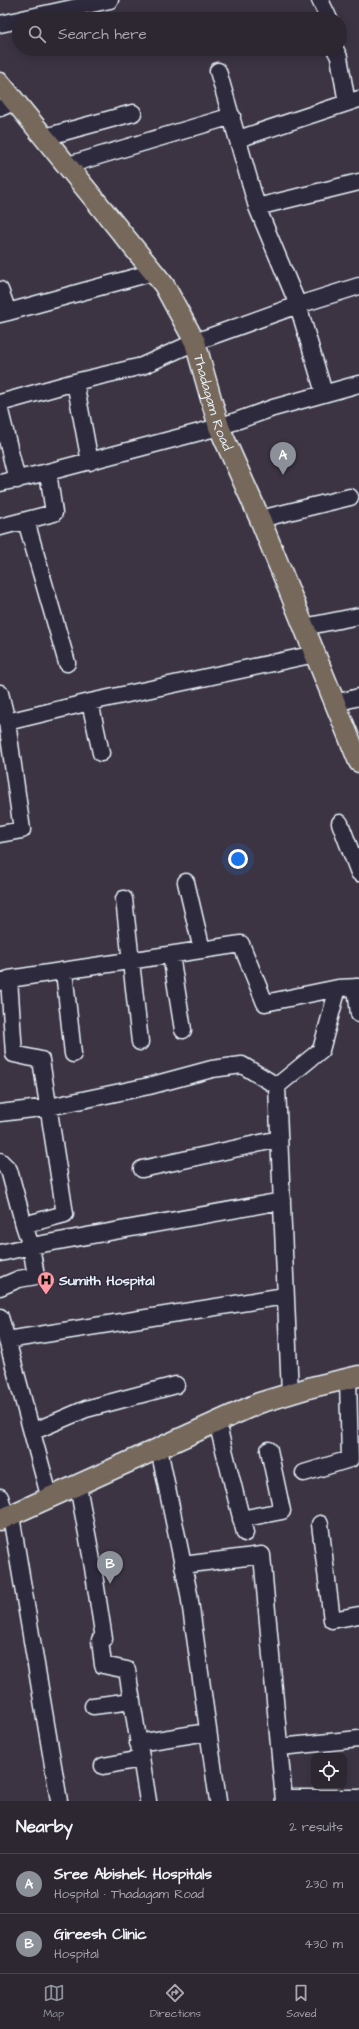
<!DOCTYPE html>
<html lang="en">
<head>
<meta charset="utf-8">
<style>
  :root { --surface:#2d2732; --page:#39333e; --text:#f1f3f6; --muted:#a7a5ac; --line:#48444d; --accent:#8c9099 }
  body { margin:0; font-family:"Architects Daughter",sans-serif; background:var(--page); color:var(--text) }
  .controls { position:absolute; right:12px; bottom:12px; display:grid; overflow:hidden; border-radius:8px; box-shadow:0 2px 10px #0003 }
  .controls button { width:36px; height:36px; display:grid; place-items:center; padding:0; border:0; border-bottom:1px solid var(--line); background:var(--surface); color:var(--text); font:20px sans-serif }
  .you { position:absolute; left:238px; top:859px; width:14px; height:14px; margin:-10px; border:3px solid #fff; border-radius:50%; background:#1a73e8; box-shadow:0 0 0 6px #1a73e833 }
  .badge { display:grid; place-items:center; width:26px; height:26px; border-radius:50%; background:var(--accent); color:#fff; font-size:13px; font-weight:700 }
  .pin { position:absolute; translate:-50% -33px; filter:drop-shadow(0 1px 2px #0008) }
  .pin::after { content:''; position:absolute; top:21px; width:14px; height:12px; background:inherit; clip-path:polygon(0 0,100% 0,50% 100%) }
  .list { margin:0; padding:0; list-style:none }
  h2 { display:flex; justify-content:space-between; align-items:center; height:52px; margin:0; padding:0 16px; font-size:17px }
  h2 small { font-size:13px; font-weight:400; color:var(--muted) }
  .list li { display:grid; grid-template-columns:26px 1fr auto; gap:12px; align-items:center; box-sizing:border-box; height:60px; padding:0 16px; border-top:1px solid var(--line) }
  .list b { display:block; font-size:15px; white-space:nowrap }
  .list p { margin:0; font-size:13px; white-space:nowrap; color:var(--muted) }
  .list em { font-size:13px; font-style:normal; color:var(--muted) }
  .icon { flex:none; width:22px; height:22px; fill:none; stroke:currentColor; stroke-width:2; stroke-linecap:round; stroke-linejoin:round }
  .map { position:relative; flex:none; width:359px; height:1801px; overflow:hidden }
  .search { position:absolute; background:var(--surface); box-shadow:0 2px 10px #0003; left:12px; right:12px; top:12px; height:44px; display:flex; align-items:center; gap:10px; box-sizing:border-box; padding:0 14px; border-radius:22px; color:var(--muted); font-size:15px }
  .sheet { height:172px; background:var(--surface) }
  nav { display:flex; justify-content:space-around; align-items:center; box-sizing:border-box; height:56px; border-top:1px solid var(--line); background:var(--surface); font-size:11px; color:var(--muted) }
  nav a { display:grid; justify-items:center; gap:2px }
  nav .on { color:var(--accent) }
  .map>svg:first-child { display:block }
</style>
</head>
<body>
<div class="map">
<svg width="359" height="1801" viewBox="0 0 359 1801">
  <rect width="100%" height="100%" fill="#3c3443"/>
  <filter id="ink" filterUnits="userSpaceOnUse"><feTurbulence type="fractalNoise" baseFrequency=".025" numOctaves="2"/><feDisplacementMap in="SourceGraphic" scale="8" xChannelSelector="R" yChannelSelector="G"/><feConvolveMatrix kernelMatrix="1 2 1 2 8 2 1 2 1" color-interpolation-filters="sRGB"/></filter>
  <g filter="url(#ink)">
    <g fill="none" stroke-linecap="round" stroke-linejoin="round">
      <g stroke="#e8f1f8" stroke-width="19">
        <path id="minor" d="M 320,0 L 329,19
          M 22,19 L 110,0
          M 0,24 L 19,20
          M 335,49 L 339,57 L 347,103
          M 218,71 L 257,207
          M 0,108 L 16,101
          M 45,137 L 133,113
          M 238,139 L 359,99
          M 68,165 L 232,116
          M 0,290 L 8,312 L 0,314
          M 8,312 L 154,272
          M 75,382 L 90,462
          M 324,393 L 298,305 L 359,286
          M 0,403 L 75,382 L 142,366 L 195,342 L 298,305 L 257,207 L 359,182
          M 0,411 L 17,480
          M 0,483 L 48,472
          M 260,519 L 350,497
          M 26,521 L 67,663
          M 0,527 L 54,513 L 48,472 L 219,427 L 273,408 L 359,384
          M 304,627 L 359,616
          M 0,693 L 7,722 L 22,830 L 0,834
          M 90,702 L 101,753
          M 335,703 L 359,697
          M 7,722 L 90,702 L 315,654
          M 340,823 L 359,873
          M 186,882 L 202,950
          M 124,899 L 140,1042
          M 171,955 L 183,1030
          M 64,971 L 73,1054
          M 9,979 L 241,944 L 265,1003 L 338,988 L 359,987
          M 356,987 L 359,1014
          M 0,1113 L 49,1107 L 149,1086 L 212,1069 L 242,1065 L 277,1086
          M 0,1161 L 9,1170 L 24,1225
          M 142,1169 L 279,1139
          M 0,1253 L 31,1246 L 24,1225 L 65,1214 L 41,1060 L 14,1054 L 9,979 L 0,982
          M 0,1287 L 19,1279 L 36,1276 L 31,1246 L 282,1201
          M 0,1317 L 7,1340
          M 290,1394 L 277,1086 L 321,1050 L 338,988
          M 217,1422 L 245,1533
          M 32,1432 L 86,1409 L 176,1385
          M 159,1449 L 189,1594 L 218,1801
          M 304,1473 L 350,1459 L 348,1379
          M 78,1486 L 91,1555 L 104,1639 L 100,1640 L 103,1665 L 127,1670 L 148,1801
          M 0,1497 L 6,1518
          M 50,1499 L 7,1340 L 285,1296
          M 11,1516 L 59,1801
          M 241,1519 L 282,1511 L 269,1450
          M 320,1524 L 332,1620 L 359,1615
          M 183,1565 L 262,1555 L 284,1801
          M 93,1706 L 132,1701
          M 138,1743 L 207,1732
          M 280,1747 L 359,1739
          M 103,1766 L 141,1759
          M 284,1798 L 359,1798"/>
      </g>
      <g stroke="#e8f1f8" stroke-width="23">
        <g id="major">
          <path id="s1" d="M 0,83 L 164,285 L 195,342 L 219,427 L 260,519 L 359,762"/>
          <path d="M 0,1520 L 259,1403 L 312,1387 L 359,1376"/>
        </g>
      </g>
      <use href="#minor" stroke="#2f2a3d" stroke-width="16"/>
      <use href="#major" stroke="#76695c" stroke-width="20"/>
    </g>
  </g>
  <defs>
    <g id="hospital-pin" transform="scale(0.9)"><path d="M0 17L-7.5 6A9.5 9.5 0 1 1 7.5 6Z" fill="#ff9aa2" stroke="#2f2a3d"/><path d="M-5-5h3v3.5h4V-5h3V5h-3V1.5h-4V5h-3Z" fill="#111"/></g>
  </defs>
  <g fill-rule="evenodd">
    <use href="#hospital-pin" x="46" y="1280"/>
  </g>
  <g text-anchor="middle" stroke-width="3" stroke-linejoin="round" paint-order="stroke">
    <g font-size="14" fill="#e8f1f8" stroke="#2f2a3d">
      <text dy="5" stroke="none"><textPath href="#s1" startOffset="388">Thadagam Road</textPath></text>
    </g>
    <g font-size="14" font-weight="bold" fill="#e8f1f8" stroke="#2f2a3d" text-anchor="start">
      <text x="59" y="1285">Sumith Hospital</text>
    </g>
  </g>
</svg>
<div class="controls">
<button><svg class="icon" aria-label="locate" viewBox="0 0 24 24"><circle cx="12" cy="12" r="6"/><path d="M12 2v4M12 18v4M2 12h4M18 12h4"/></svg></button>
</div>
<div class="you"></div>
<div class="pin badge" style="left:283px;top:475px">A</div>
<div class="pin badge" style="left:110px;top:1584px">B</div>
<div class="search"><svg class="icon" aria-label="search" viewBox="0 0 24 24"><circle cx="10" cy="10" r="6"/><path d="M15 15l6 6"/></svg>Search here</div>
</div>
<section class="sheet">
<h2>Nearby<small>2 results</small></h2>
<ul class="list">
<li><span class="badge">A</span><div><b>Sree Abishek Hospitals</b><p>Hospital · Thadagam Road</p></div><em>230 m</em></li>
<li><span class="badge">B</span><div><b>Gireesh Clinic</b><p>Hospital</p></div><em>430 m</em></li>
</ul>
</section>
<nav>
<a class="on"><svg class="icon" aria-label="map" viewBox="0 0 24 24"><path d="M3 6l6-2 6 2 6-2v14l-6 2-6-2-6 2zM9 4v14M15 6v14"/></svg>Map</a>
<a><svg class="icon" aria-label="directions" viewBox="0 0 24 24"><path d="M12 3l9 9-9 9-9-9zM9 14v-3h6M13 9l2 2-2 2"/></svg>Directions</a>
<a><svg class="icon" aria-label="saved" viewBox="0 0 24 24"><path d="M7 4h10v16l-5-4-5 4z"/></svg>Saved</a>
</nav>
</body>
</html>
